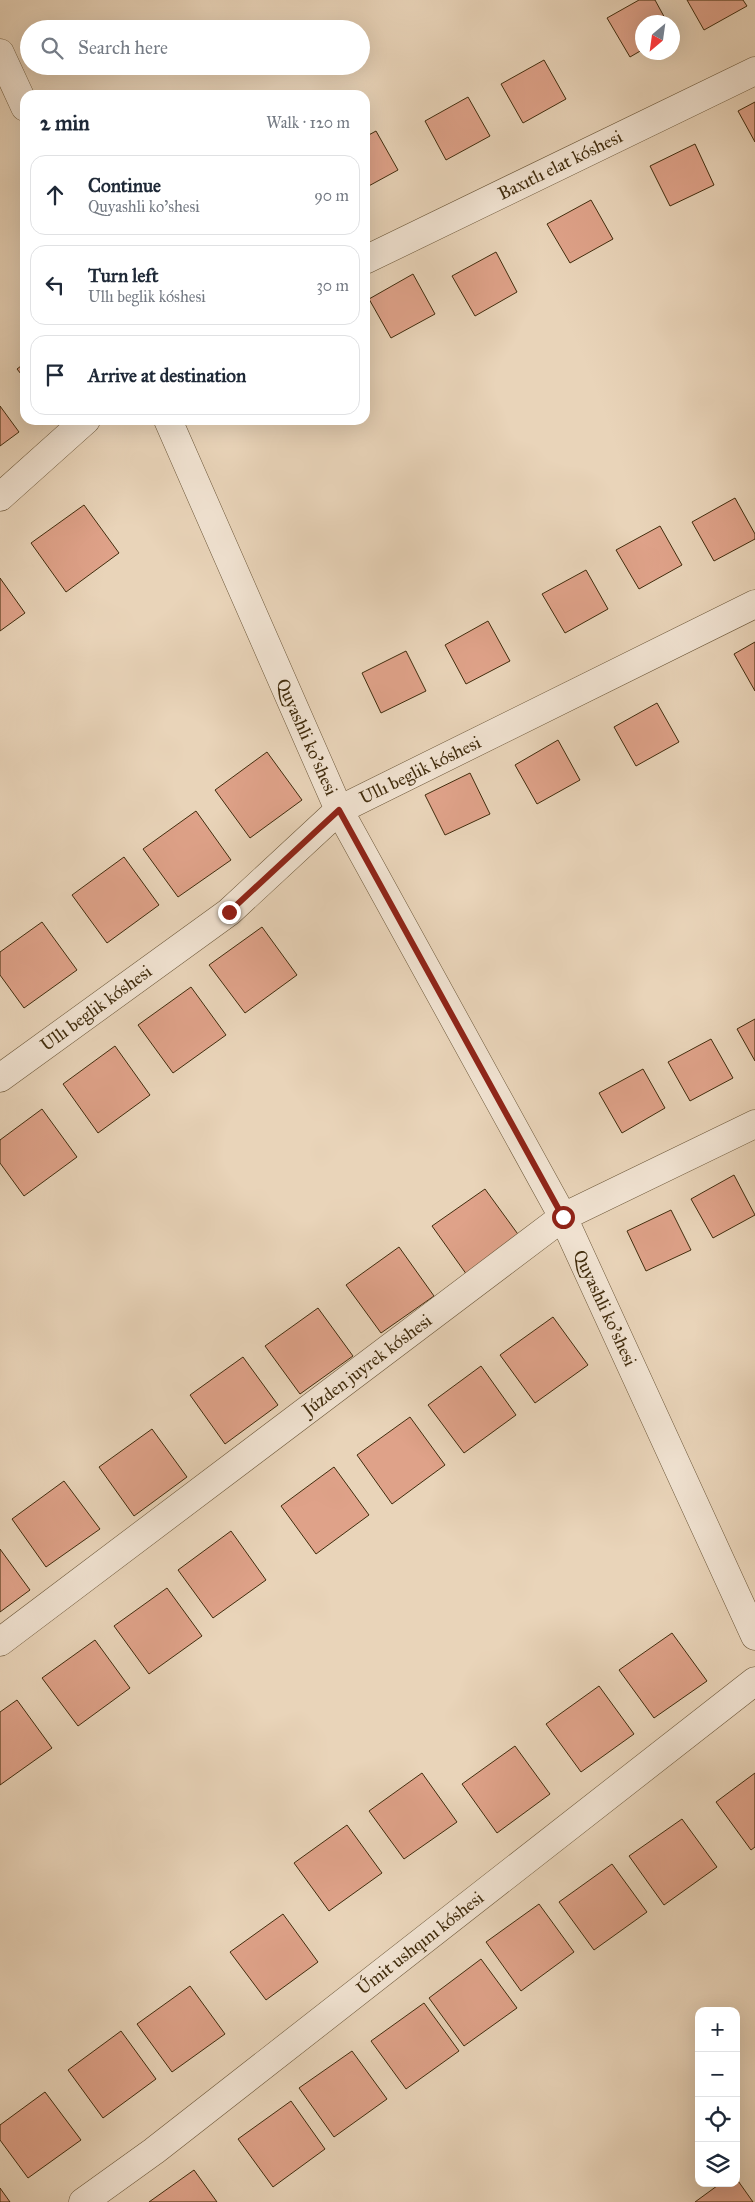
<!DOCTYPE html>
<html lang="en">
<head>
<meta charset="utf-8">
<style>
  :root { --surface:#fff; --page:#f6f6f7; --text:#1f2937; --muted:#747a83; --line:#e0e1e3 }
  body { margin:0; font-family:"IM FELL Great Primer",serif; background:var(--page); color:var(--text) }
  .controls { position:absolute; right:15px; bottom:15px; display:grid; overflow:hidden; border-radius:10px; box-shadow:0 5px 20px #0002 }
  .controls button { width:45px; height:45px; display:grid; place-items:center; padding:0; border:0; border-bottom:1px solid var(--line); background:var(--surface); color:var(--text); font:25px sans-serif }
  .compass { position:absolute; left:635px; top:15px; width:45px; height:45px; border-radius:50%; background:var(--surface); box-shadow:0 5px 20px #0002; rotate:209deg }
  .stop { position:absolute; width:15px; height:15px; margin:-11px; border:4px solid #8f2418; border-radius:50%; background:#fff }
  .stop.end { background:#8f2418; border-color:#fff; box-shadow:0 1px 5px #0008 }
  .list { margin:0; padding:0; list-style:none }
  h2 { display:flex; justify-content:space-between; align-items:center; height:65px; margin:0; padding:0 20px; font-size:21px }
  h2 small { font-size:16px; font-weight:400; color:var(--muted) }
  .list li { display:grid; grid-template-columns:32px 1fr auto; gap:15px; align-items:center; box-sizing:border-box; height:80px; margin:0 10px 10px; padding:0 10px; border:1px solid var(--line); border-radius:15px }
  .list b { display:block; font-size:19px; white-space:nowrap }
  .list p { margin:0; font-size:16px; white-space:nowrap; color:var(--muted) }
  .list em { font-size:16px; font-style:normal; color:var(--muted) }
  .icon { flex:none; width:28px; height:28px; fill:none; stroke:currentColor; stroke-width:2; stroke-linecap:round; stroke-linejoin:round }
  .map { position:relative; flex:none; width:755px; height:2202px; overflow:hidden }
  .search { position:absolute; background:var(--surface); box-shadow:0 5px 20px #0002; left:20px; top:20px; width:350px; height:55px; display:flex; align-items:center; gap:12px; box-sizing:border-box; padding:0 18px; border-radius:28px; color:var(--muted); font-size:19px }
  .panel { position:absolute; background:var(--surface); box-shadow:0 5px 20px #0002; left:20px; top:90px; width:350px; height:335px; border-radius:15px }
  .map>svg:first-child { display:block }
</style>
</head>
<body>
<div class="map">
<svg width="755" height="2202" viewBox="0 0 755 2202">
  <rect width="100%" height="100%" fill="#e9d4b9"/>
  <filter id="stains"><feTurbulence type="fractalNoise" baseFrequency=".004" numOctaves="4"/><feColorMatrix values="0 0 0 0 .2 0 0 0 0 .09 0 0 0 0 .02 0 0 0 .5 -.17"/></filter>
  <radialGradient id="worn" r=".72"><stop offset=".6" stop-color="#630" stop-opacity="0"/><stop offset="1" stop-color="#630" stop-opacity=".3"/></radialGradient>
  <path fill="#dfa289" stroke="#412c0d" d="M 639,0 L 655,0 L 667,22 L 642,22 L 642,50 L 630,57 L 607,18 Z
    M 687,0 L 743,0 L 747,6 L 704,30 Z
    M 544,60 L 566,99 L 523,123 L 501,84 Z
    M 468,97 L 490,136 L 446,160 L 425,121 Z
    M 755,102 L 755,142 L 738,111 Z
    M 376,131 L 398,170 L 365,188 L 365,137 Z
    M 695,144 L 714,185 L 670,206 L 650,166 Z
    M 591,200 L 613,239 L 570,263 L 547,224 Z
    M 496,252 L 517,292 L 475,316 L 452,276 Z
    M 413,274 L 435,314 L 391,338 L 369,299 Z
    M 25,363 L 25,379 L 17,369 Z
    M 0,406 L 19,432 L 0,446 Z
    M 735,498 L 755,534 L 755,539 L 714,561 L 692,522 Z
    M 84,505 L 119,553 L 66,592 L 31,543 Z
    M 660,526 L 682,565 L 639,589 L 616,550 Z
    M 586,570 L 608,609 L 565,633 L 542,594 Z
    M 0,578 L 25,613 L 0,631 Z
    M 488,621 L 510,661 L 466,684 L 445,645 Z
    M 755,642 L 755,691 L 734,654 Z
    M 406,651 L 426,691 L 381,713 L 362,673 Z
    M 657,703 L 679,742 L 636,766 L 614,727 Z
    M 558,740 L 580,780 L 537,804 L 515,765 Z
    M 267,752 L 302,800 L 250,838 L 215,790 Z
    M 470,773 L 490,814 L 445,835 L 425,795 Z
    M 196,811 L 231,860 L 178,897 L 143,849 Z
    M 124,857 L 159,905 L 107,943 L 72,895 Z
    M 42,922 L 77,970 L 24,1008 L 0,975 L 0,952 Z
    M 262,927 L 297,975 L 245,1013 L 209,965 Z
    M 191,987 L 226,1035 L 173,1073 L 138,1025 Z
    M 755,1019 L 755,1061 L 737,1029 Z
    M 711,1039 L 733,1078 L 690,1101 L 668,1062 Z
    M 115,1046 L 150,1095 L 98,1133 L 63,1084 Z
    M 643,1069 L 665,1108 L 622,1133 L 599,1093 Z
    M 42,1109 L 77,1157 L 24,1196 L 0,1163 L 0,1140 Z
    M 734,1175 L 755,1215 L 713,1238 L 691,1199 Z
    M 485,1189 L 520,1237 L 467,1275 L 432,1226 Z
    M 671,1210 L 691,1250 L 646,1271 L 627,1231 Z
    M 399,1247 L 434,1296 L 381,1333 L 346,1285 Z
    M 318,1308 L 353,1356 L 300,1394 L 265,1346 Z
    M 553,1317 L 588,1365 L 535,1403 L 500,1355 Z
    M 243,1357 L 278,1405 L 225,1444 L 190,1395 Z
    M 481,1366 L 516,1415 L 464,1453 L 428,1405 Z
    M 410,1417 L 445,1465 L 392,1504 L 357,1455 Z
    M 152,1429 L 187,1477 L 134,1516 L 99,1467 Z
    M 334,1467 L 369,1515 L 316,1554 L 281,1506 Z
    M 64,1481 L 100,1529 L 46,1567 L 12,1519 Z
    M 231,1531 L 266,1580 L 213,1618 L 178,1570 Z
    M 0,1549 L 30,1590 L 0,1612 Z
    M 167,1588 L 202,1636 L 149,1674 L 114,1626 Z
    M 672,1633 L 707,1681 L 654,1718 L 619,1670 Z
    M 95,1640 L 130,1688 L 78,1726 L 42,1678 Z
    M 599,1686 L 634,1734 L 581,1772 L 546,1724 Z
    M 17,1700 L 52,1748 L 0,1785 L 0,1712 Z
    M 515,1746 L 550,1794 L 497,1833 L 462,1784 Z
    M 422,1773 L 457,1822 L 404,1859 L 369,1811 Z
    M 755,1773 L 755,1847 L 751,1850 L 716,1802 Z
    M 682,1819 L 717,1867 L 664,1905 L 629,1856 Z
    M 347,1825 L 382,1873 L 329,1911 L 294,1863 Z
    M 612,1864 L 647,1912 L 594,1950 L 559,1902 Z
    M 539,1904 L 574,1952 L 521,1991 L 486,1942 Z
    M 283,1914 L 318,1962 L 266,2000 L 230,1952 Z
    M 481,1959 L 517,2008 L 464,2046 L 429,1998 Z
    M 190,1986 L 225,2034 L 172,2072 L 137,2024 Z
    M 424,2003 L 459,2051 L 406,2089 L 371,2041 Z
    M 121,2031 L 156,2079 L 103,2118 L 68,2070 Z
    M 352,2051 L 387,2099 L 334,2137 L 299,2088 Z
    M 45,2092 L 81,2140 L 28,2178 L 0,2140 L 0,2125 Z
    M 291,2101 L 325,2149 L 273,2187 L 238,2139 Z
    M 194,2170 L 217,2202 L 149,2202 Z
    M 736,2178 L 753,2202 L 695,2202 L 721,2183 L 736,2183 Z
    M 0,2188 L 10,2202 L 0,2202 Z"/>
  <g fill="none" stroke-linecap="round" stroke-linejoin="round">
    <g stroke="#6b5638" stroke-width="29">
      <path id="street" d="M 0,53 L 25,107
        M 365,260 L 755,71
        M 168,420 L 339,810 L 563,1217 L 755,1636
        M 0,497 L 86,420
        M 0,1078 L 229,912 L 339,810 L 755,604
        M 0,1642 L 563,1217 L 755,1124
        M 83,2202 L 154,2151 L 755,1681"/>
    </g>
    <use href="#street" stroke="#f1e3d2" stroke-width="28"/>
  </g>
  <g fill="none" stroke-linecap="round" stroke-linejoin="round">
    <path stroke="#8f2418" stroke-width="6" d="M 229,912 L 339,810 L 563,1217"/>
  </g>
  <g text-anchor="middle" stroke-width="4" stroke-linejoin="round" paint-order="stroke">
    <g font-size="18" fill="#412c0d" stroke="#f1e3d2">
      <text transform="translate(560 165) rotate(-26)" y="6">Baxıtlı elat kóshesi</text>
      <text transform="translate(307 737) rotate(66)" y="6">Quyashli ko'shesi</text>
      <text transform="translate(420 770) rotate(-26)" y="6">Ullı beglik kóshesi</text>
      <text transform="translate(96 1008) rotate(-36)" y="6">Ullı beglik kóshesi</text>
      <text transform="translate(605 1308) rotate(65)" y="6">Quyashli ko'shesi</text>
      <text transform="translate(367 1365) rotate(-37)" y="6">Júzden juyrek kóshesi</text>
      <text transform="translate(420 1943) rotate(-38)" y="6">Úmit ushqını kóshesi</text>
    </g>
  </g>
  <rect width="100%" height="100%" filter="url(#stains)"/>
  <rect width="100%" height="100%" fill="url(#worn)"/>
</svg>
<div class="controls">
<button>+</button>
<button>−</button>
<button><svg class="icon" aria-label="locate" viewBox="0 0 24 24"><circle cx="12" cy="12" r="6"/><path d="M12 2v4M12 18v4M2 12h4M18 12h4"/></svg></button>
<button><svg class="icon" aria-label="layers" viewBox="0 0 24 24"><path d="M12 4l9 5-9 5-9-5zM3 14l9 5 9-5"/></svg></button>
</div>
<svg class="compass" viewBox="-18 -18 36 36"><path d="M0-13l5 13h-10z" fill="#e53935"/><path d="M0 13l5-13h-10z" fill="#747a83"/></svg>
<div class="stop" style="left:563px;top:1217px"></div>
<div class="stop end" style="left:229px;top:912px"></div>
<div class="search"><svg class="icon" aria-label="search" viewBox="0 0 24 24"><circle cx="10" cy="10" r="6"/><path d="M15 15l6 6"/></svg>Search here</div>
<section class="panel">
<h2>2 min<small>Walk · 120 m</small></h2>
<ul class="list">
<li><svg class="icon" aria-label="ahead" viewBox="0 0 24 24"><path d="M12 20V5M6 11l6-6 6 6"/></svg><div><b>Continue</b><p>Quyashli ko'shesi</p></div><em>90 m</em></li>
<li><svg class="icon" aria-label="left" viewBox="0 0 24 24"><path d="M17 20v-9H6M10 6l-5 5 5 5"/></svg><div><b>Turn left</b><p>Ullı beglik kóshesi</p></div><em>30 m</em></li>
<li><svg class="icon" aria-label="arrive" viewBox="0 0 24 24"><path d="M6 21V4h12l-3 4 3 4H6"/></svg><div><b>Arrive at destination</b></div></li>
</ul>
</section>
</div>
</body>
</html>
